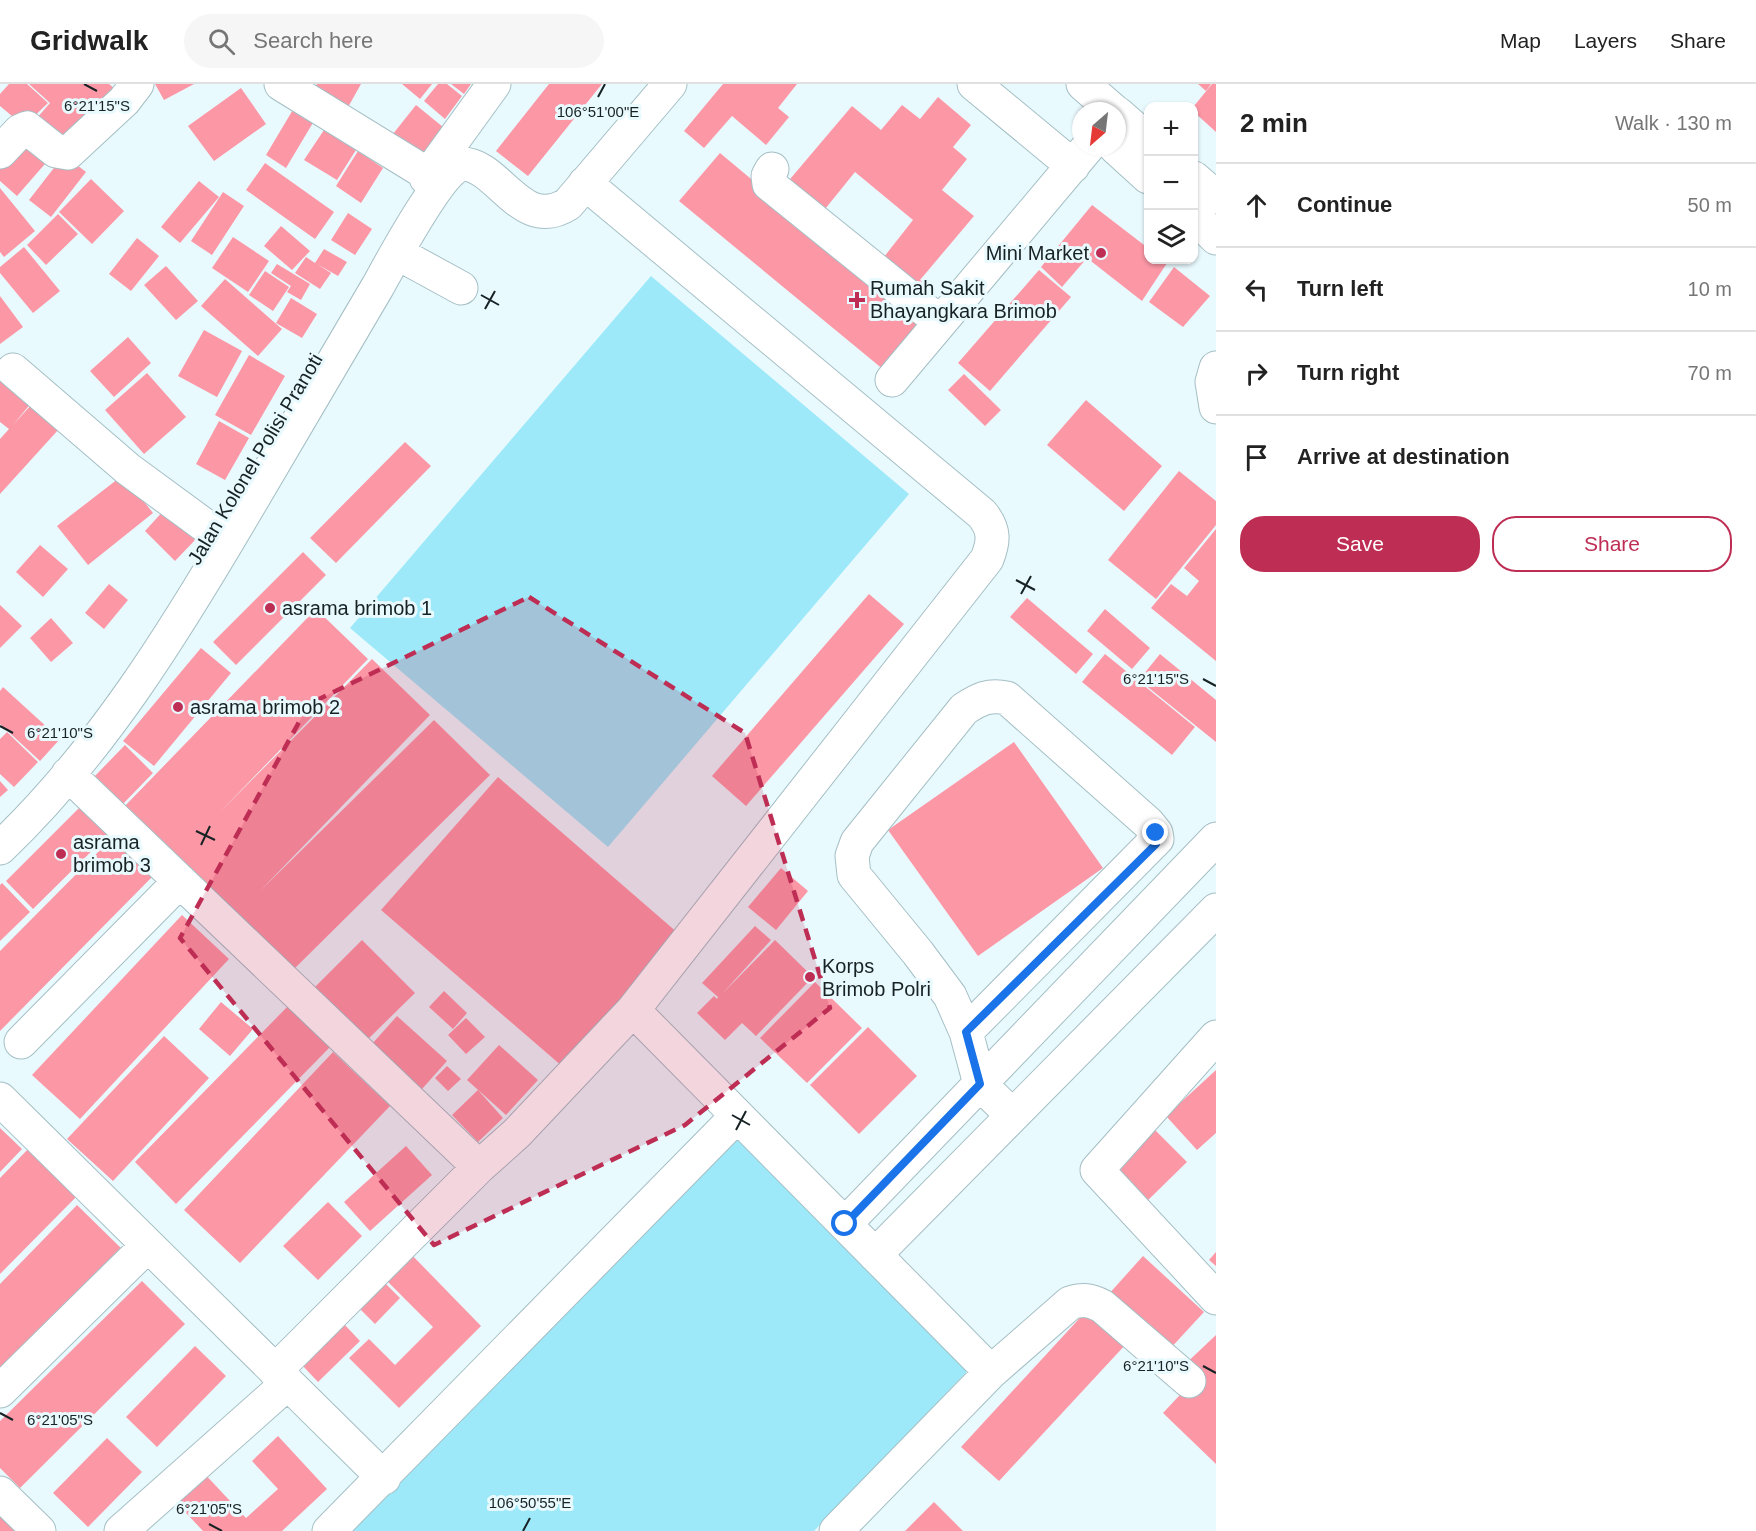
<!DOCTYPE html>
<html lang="en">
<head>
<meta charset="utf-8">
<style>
  :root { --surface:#fff; --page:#f6f6f6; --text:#222; --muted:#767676; --line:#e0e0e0; --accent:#be2e54 }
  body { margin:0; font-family:Helvetica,sans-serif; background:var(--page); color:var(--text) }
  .controls { position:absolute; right:18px; top:18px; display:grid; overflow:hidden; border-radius:12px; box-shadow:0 2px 4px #0004 }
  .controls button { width:54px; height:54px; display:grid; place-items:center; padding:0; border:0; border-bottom:2px solid var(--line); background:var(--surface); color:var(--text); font:30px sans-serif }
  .compass { position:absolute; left:1072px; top:18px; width:54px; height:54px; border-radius:50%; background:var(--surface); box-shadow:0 2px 4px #0004; rotate:208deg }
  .stop { position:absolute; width:18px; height:18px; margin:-14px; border:4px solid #1a73e8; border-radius:50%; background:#fff }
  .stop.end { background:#1a73e8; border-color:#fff; box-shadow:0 2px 6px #0008 }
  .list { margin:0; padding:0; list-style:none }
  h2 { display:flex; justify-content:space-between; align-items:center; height:78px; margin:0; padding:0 24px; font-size:26px }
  h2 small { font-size:20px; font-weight:400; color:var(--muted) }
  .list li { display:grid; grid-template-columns:39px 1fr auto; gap:18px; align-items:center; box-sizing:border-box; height:84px; padding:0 24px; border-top:2px solid var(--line) }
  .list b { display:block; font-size:22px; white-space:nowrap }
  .list em { font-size:20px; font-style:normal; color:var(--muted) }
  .actions { display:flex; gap:12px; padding:18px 24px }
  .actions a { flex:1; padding:14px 0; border:2px solid var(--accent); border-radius:24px; text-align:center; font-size:21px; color:var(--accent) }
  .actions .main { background:var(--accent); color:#fff }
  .icon { flex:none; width:33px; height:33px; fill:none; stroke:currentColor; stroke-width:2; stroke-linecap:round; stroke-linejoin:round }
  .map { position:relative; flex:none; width:1216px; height:1447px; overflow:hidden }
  header { display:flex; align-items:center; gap:36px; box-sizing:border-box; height:84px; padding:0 30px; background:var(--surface); border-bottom:2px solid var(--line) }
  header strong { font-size:28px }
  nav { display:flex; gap:33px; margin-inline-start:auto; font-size:21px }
  .search { width:420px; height:54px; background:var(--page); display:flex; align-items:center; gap:15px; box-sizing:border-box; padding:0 21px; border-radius:33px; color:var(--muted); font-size:22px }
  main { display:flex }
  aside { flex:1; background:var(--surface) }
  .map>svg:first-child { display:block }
</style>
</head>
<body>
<header>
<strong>Gridwalk</strong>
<div class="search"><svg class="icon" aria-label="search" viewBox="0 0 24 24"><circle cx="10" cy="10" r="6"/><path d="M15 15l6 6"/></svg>Search here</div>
<nav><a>Map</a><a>Layers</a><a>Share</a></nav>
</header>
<main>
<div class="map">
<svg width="1216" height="1447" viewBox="0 0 1216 1447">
  <rect width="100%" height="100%" fill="#e9fafe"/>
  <path fill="#9de9f9" d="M 651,192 L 909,410 L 608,763 L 350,544 Z
    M 731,1048 L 974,1280 L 814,1447 L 347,1447 Z"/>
  <path fill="#fc97a6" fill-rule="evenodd" d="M 9,0 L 27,0 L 48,19 L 24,42 L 0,22 L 0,10 Z
    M 29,0 L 109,0 L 115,5 L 61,64 L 30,42 L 50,19 Z
    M 155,0 L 194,0 L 164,16 Z
    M 317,0 L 361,0 L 347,25 L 313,5 Z
    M 402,0 L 432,0 L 420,15 Z
    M 438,0 L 447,0 L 462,12 L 445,35 L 424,17 Z
    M 451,0 L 471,0 L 464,10 Z
    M 549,0 L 602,0 L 528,92 L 496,67 Z
    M 723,0 L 797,0 L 778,24 L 789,33 L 766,61 L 732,32 L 704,64 L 684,47 Z
    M 1198,0 L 1211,0 L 1206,7 Z
    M 1212,0 L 1216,0 L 1216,48 L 1194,28 L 1194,22 Z
    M 241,4 L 266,40 L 214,77 L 188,42 Z
    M 938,13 L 971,41 L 953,63 L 967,75 L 942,106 L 974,132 L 920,196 L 932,205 L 915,225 L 933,240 L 890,291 L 679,117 L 720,69 L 774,114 L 852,22 L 881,46 L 902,21 L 920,35 ZM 855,88 L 913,136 L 880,178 L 821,130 Z
    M 416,21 L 443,43 L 417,77 L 389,55 Z
    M 294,24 L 314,37 L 286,84 L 266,71 Z
    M 324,46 L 356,66 L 337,96 L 304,76 Z
    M 23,49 L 51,73 L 17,112 L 0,97 L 0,75 Z
    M 358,67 L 383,84 L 361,119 L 336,102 Z
    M 64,71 L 86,88 L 51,133 L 29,116 Z
    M 265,79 L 334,128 L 315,155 L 246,106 Z
    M 91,95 L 124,127 L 92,160 L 59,128 Z
    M 199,97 L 219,113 L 180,159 L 161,143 Z
    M 0,104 L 35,147 L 4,173 L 0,168 Z
    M 223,108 L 244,122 L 212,171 L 191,157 Z
    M 1092,121 L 1148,164 L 1148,176 L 1163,176 L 1167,179 L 1142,217 L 1087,174 L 1062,203 L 1041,183 Z
    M 348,129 L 372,145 L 355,171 L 331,156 Z
    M 58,130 L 78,150 L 46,181 L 27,161 Z
    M 281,142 L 310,167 L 292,186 L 264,162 Z
    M 233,153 L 269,177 L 248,208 L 212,184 Z
    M 137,154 L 159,172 L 131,207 L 109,190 Z
    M 24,163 L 60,207 L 33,229 L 0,189 L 0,183 Z
    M 324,165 L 347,178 L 338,192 L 317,180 L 331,189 L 320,205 L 295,189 L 306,173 L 315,179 Z
    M 277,180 L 310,200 L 301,216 L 287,208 L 291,202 L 271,189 Z
    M 166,182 L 198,217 L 176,236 L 144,201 Z
    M 1174,183 L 1210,212 L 1183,243 L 1149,218 Z
    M 1039,186 L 1071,213 L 990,307 L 958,279 Z
    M 265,187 L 289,203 L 273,227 L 249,211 Z
    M 225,195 L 282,245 L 258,272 L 201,222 Z
    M 0,212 L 23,243 L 0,260 Z
    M 291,214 L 317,230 L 302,254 L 276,239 Z
    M 204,246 L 242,267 L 217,313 L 178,292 Z
    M 128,253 L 151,279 L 114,313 L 90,287 Z
    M 249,271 L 285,292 L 251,351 L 215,331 Z
    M 147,289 L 186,333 L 144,370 L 105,326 Z
    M 964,290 L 1001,326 L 985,342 L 948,306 Z
    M 0,294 L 32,318 L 13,341 L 32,320 L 59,345 L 0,410 L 0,355 L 9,345 L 0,338 Z
    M 1086,316 L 1162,382 L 1124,427 L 1047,361 Z
    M 219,337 L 249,354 L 225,396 L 196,380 Z
    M 405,358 L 431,382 L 336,479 L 310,454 Z
    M 1179,387 L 1216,417 L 1216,441 L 1156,515 L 1108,476 Z
    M 123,391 L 153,429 L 88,481 L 57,442 Z
    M 165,425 L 196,455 L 175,477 L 145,447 Z
    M 1216,445 L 1216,577 L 1151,524 L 1171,500 L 1187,512 L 1199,497 L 1184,484 Z
    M 40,461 L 68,485 L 43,513 L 16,488 Z
    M 303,468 L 326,491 L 236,581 L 213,558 Z
    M 109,500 L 128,516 L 104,545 L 85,529 Z
    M 869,510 L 904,540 L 746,722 L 712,692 Z
    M 1027,514 L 1093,570 L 1076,590 L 1010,533 Z
    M 0,521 L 22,542 L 0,564 Z
    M 316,525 L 368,575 L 219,729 L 372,575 L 430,631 L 260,807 L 434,636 L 490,691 L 292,887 L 120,727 Z
    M 1105,525 L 1150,564 L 1132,585 L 1087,547 Z
    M 51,534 L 73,559 L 51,578 L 30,554 Z
    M 201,564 L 231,589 L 154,682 L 123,657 Z
    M 1105,570 L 1195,643 L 1172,671 L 1082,598 Z
    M 1160,570 L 1216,616 L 1216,658 L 1139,596 Z
    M 3,603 L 60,655 L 40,677 L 0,640 L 0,607 Z
    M 7,648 L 38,678 L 14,703 L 0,690 L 0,655 Z
    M 1014,658 L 1103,784 L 978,872 L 888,746 Z
    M 125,661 L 153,689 L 120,723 L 92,695 Z
    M 498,693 L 679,850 L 563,983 L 381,826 Z
    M 0,697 L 8,706 L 0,713 Z
    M 89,714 L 117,742 L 33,825 L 6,797 Z
    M 113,753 L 153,792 L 0,947 L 0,867 Z
    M 781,784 L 808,807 L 776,846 L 748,823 Z
    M 2,799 L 30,828 L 0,857 L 0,801 Z
    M 182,831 L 229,875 L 80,1035 L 32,991 Z
    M 755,842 L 771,856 L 722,910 L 775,856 L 813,893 L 756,952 L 742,939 L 725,956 L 697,929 L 714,912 L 717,915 L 718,913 L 702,899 Z
    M 362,856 L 415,909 L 363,960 L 311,907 Z
    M 815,898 L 862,944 L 807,999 L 760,954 Z
    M 444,907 L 467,929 L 453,945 L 429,923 Z
    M 221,918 L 253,945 L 230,972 L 199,945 Z
    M 289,921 L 331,962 L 176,1120 L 135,1078 Z
    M 397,932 L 447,977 L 422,1005 L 372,960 Z
    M 466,934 L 485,953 L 466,970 L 448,951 Z
    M 868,943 L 917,992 L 859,1050 L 810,1001 Z
    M 164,952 L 209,994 L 113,1097 L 67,1055 Z
    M 499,961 L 538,996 L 506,1031 L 467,996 Z
    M 333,968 L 390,1022 L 240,1179 L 184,1126 Z
    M 447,982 L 461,995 L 448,1007 L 435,994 Z
    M 1216,986 L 1216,1049 L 1197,1066 L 1166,1032 Z
    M 478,1006 L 503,1034 L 478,1058 L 452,1031 Z
    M 1150,1041 L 1187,1078 L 1142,1122 L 1105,1085 Z
    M 0,1044 L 22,1065 L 0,1088 Z
    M 31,1062 L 79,1110 L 0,1190 L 0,1094 Z
    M 406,1062 L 432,1091 L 370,1147 L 344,1118 Z
    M 328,1118 L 362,1152 L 318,1196 L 283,1162 Z
    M 77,1121 L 126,1169 L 0,1298 L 0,1200 Z
    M 408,1167 L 481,1242 L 399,1324 L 349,1274 L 369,1255 L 395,1281 L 433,1243 L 383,1193 Z
    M 1216,1168 L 1216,1182 L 1209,1176 Z
    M 1143,1172 L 1204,1228 L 1168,1267 L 1108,1211 Z
    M 142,1197 L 185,1240 L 20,1404 L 0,1384 L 0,1337 Z
    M 385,1199 L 400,1214 L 375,1240 L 359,1224 Z
    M 1089,1224 L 1127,1259 L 999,1397 L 961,1363 Z
    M 344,1240 L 360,1257 L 318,1298 L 302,1281 Z
    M 1216,1251 L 1216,1380 L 1163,1329 L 1192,1298 L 1180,1285 Z
    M 195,1262 L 226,1292 L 157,1363 L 126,1333 Z
    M 278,1352 L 327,1405 L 282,1447 L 203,1447 L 172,1414 L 201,1386 L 246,1434 L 278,1405 L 252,1377 Z
    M 107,1354 L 142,1388 L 88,1443 L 53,1409 Z
    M 934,1418 L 963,1447 L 905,1447 Z
    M 0,1425 L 22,1447 L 0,1447 Z"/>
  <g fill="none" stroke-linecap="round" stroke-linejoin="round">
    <g stroke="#a4bfc5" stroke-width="35">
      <path id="minor" d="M 281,0 L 429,91
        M 974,0 L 1073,82
        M 1115,63 L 1148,93
        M 0,68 L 20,47 L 27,44 L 56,67 L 68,69 L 124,17 L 137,0
        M 772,85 L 768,92 L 769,100 L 940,238
        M 426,94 L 494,0
        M 1194,132 L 1216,154
        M 397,169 L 461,204
        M 1216,284 L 1212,298 L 1216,323
        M 13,286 L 128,385 L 211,446
        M 892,296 L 1088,63
        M 68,690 L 479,1083
        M 0,764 C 101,668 175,547 245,428 C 289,353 334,277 378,202 C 392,177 439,88 462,80 C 499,80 521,150 568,120 L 670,0
        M 633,926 L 991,1288
        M 966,948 L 1157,755 L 1156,749 L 1148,739 L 1007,614 C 989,610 979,615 964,625 L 857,758 L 852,772 L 854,791 L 918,869 L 950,912 L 966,948 L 980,1000 L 1012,1031
        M 1216,953 L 1097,1086 L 1216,1214
        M 21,958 L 180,797
        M 0,1015 L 384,1394
        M 845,1140 L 1216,755
        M 875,1171 L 1216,826
        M 275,1287 L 479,1083 L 517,1049 L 633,926 L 987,475 C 994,457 995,446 982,430 L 585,99
        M 0,1307 L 148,1161
        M 0,1409 L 39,1447
        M 121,1447 L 288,1299
        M 329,1447 L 737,1032
        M 836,1447 L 991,1288 L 1070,1219 C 1083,1215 1090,1216 1102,1222 L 1189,1297"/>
    </g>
    <g stroke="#a4bfc5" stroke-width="35">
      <path id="major" d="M 1083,0 L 1114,27
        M 1117,29 L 1148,56
        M 1194,94 L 1216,113"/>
    </g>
    <use href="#minor" stroke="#fff" stroke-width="33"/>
    <use href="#major" stroke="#fff" stroke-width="33"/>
  </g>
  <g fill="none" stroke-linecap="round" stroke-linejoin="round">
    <path stroke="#1a73e8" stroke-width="8" d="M 845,1140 L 980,1000 L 966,948 L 1156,760 L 1156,749"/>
  </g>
  <path fill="#be2e54" fill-opacity="0.2" stroke="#be2e54" stroke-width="4.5" stroke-dasharray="12 8" stroke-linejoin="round" d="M 529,513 L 745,649 L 830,924 L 685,1041 L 434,1161 L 180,854 L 309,620 Z"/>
  <path fill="none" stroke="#172224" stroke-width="2" d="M 84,0 L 97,7M 598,13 L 605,0M 481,211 L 499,221M 485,225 L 495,207M 1016,496 L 1035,506M 1021,510 L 1031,492M 1203,595 L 1216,602M 0,642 L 13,649M 196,747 L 215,756M 201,761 L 210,742M 732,1031 L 750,1041M 736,1046 L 746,1027M 1203,1282 L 1216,1289M 0,1329 L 13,1336M 209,1440 L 222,1447M 523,1447 L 530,1434"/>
  <g fill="#be2e54" stroke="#e9fafe" stroke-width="2">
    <circle cx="1101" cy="169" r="6"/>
    <path d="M854 207h6v6h6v6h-6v6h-6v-6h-6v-6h6z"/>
    <circle cx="270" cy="524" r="6"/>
    <circle cx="178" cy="623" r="6"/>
    <circle cx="61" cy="770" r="6"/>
    <circle cx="810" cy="893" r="6"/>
  </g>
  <g text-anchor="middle" stroke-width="6" stroke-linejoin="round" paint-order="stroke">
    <g font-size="20" fill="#172224" stroke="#e9fafe" text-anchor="start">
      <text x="1089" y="176" text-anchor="end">Mini Market</text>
      <text x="870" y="211">Rumah Sakit<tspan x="870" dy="23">Bhayangkara Brimob</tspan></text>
      <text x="282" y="531">asrama brimob 1</text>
      <text x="190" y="630">asrama brimob 2</text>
      <text x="73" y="765">asrama<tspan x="73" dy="23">brimob 3</tspan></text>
      <text x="822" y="889">Korps<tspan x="822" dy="23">Brimob Polri</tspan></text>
    </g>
    <g font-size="20" fill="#172224" stroke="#e9fafe">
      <text transform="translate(255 375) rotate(-59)" y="7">Jalan Kolonel Polisi Pranoti</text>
    </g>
  </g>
  <g font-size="15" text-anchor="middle" fill="#172224" stroke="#e9fafe" stroke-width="6" stroke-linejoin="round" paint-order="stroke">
    <text x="97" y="27">6°21'15"S</text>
    <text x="598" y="33">106°51'00"E</text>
    <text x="1156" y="600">6°21'15"S</text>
    <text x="60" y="654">6°21'10"S</text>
    <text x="1156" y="1287">6°21'10"S</text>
    <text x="60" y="1341">6°21'05"S</text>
    <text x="530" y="1424">106°50'55"E</text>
    <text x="209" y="1430">6°21'05"S</text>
  </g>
</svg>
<div class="controls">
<button>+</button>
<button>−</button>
<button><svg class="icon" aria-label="layers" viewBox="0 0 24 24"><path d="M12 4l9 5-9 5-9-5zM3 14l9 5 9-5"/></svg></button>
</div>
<svg class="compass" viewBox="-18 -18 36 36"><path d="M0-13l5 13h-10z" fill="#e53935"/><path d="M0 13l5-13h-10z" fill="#767676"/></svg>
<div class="stop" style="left:845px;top:1140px"></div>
<div class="stop end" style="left:1156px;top:749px"></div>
</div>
<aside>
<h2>2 min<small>Walk · 130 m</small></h2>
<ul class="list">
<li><svg class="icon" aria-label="ahead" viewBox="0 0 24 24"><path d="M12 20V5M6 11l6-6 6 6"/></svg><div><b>Continue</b></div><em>50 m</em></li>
<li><svg class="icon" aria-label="left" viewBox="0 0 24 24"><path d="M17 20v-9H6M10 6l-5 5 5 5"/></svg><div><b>Turn left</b></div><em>10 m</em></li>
<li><svg class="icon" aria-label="right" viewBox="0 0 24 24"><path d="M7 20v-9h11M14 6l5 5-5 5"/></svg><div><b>Turn right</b></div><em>70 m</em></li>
<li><svg class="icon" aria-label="arrive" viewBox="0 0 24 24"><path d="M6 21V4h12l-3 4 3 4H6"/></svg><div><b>Arrive at destination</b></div></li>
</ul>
<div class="actions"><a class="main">Save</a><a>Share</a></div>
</aside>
</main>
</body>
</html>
